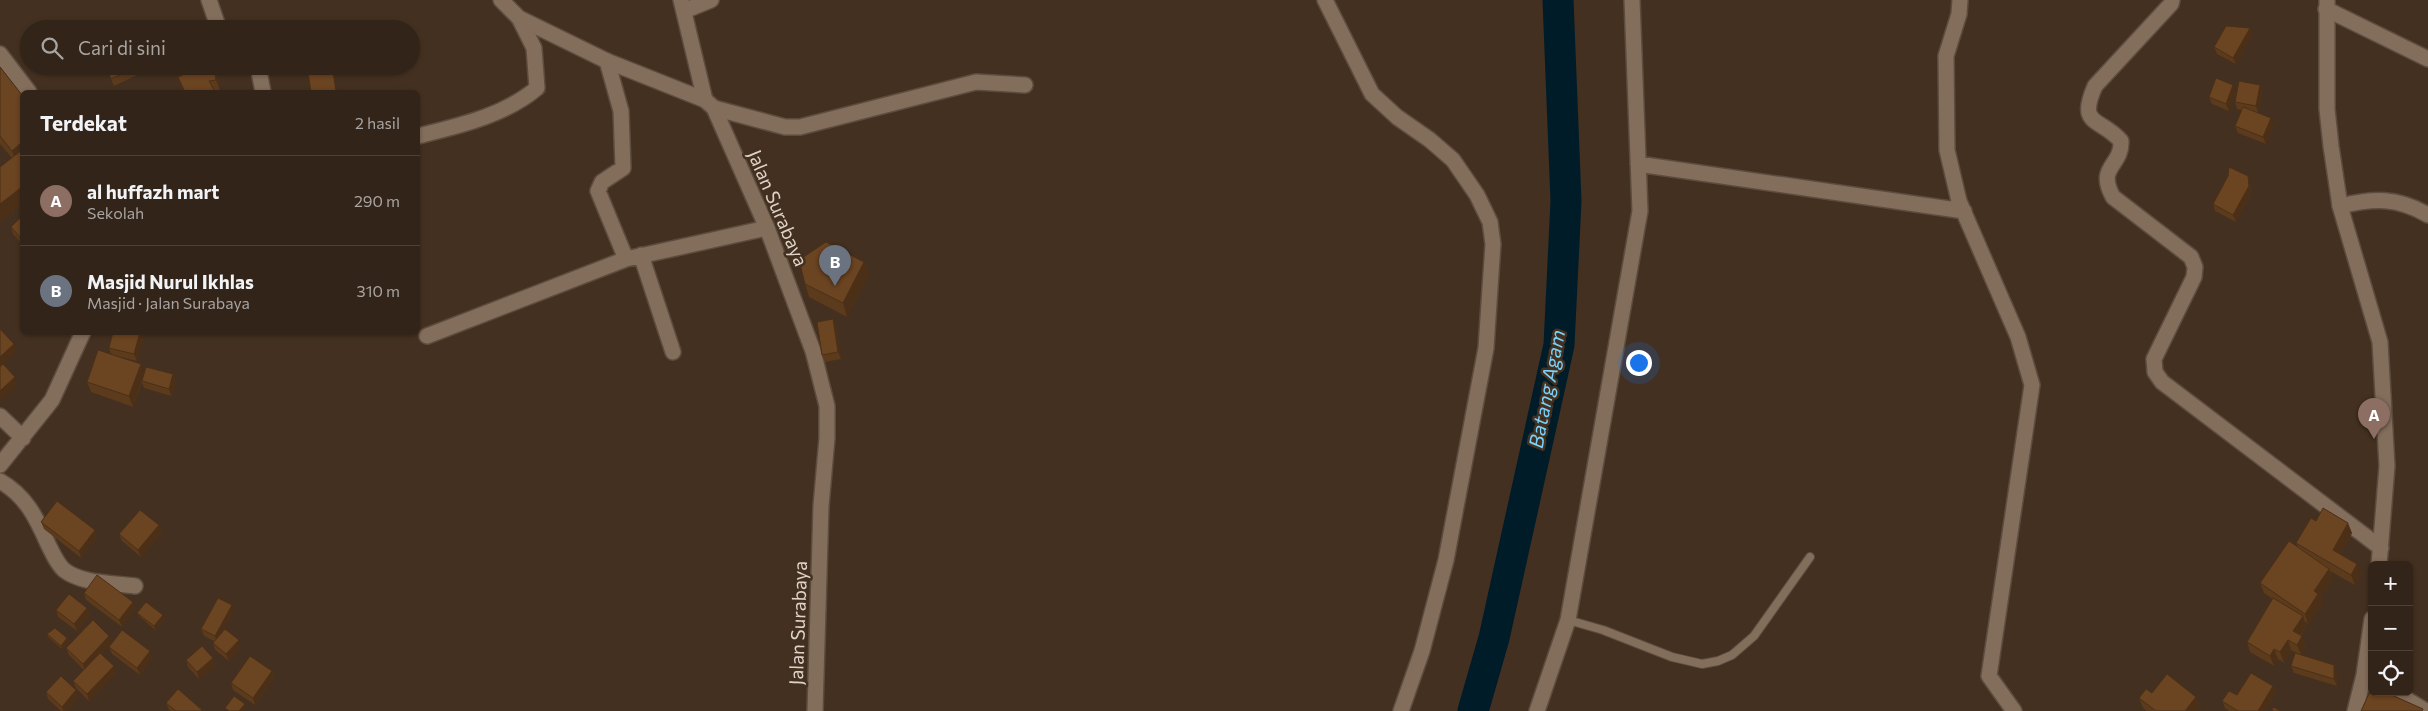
<!DOCTYPE html>
<html lang="id">
<head>
<meta charset="utf-8">
<style>
  :root { --surface:#322418; --page:#3d3025; --text:#f1f3f6; --muted:#a8a4a2; --line:#4d4137; --accent:#d6ab8b }
  body { margin:0; font-family:Commissioner,sans-serif; background:var(--page); color:var(--text) }
  .controls { position:absolute; right:15px; bottom:15px; display:grid; overflow:hidden; border-radius:8px; box-shadow:0 1px 4px #0004 }
  .controls button { width:45px; height:45px; display:grid; place-items:center; padding:0; border:0; border-bottom:1px solid var(--line); background:var(--surface); color:var(--text); font:25px sans-serif }
  .you { position:absolute; left:1638px; top:362px; width:18px; height:18px; margin:-12px; border:4px solid #fff; border-radius:50%; background:#1a73e8; box-shadow:0 0 0 8px #1a73e833 }
  .badge { display:grid; place-items:center; width:32px; height:32px; border-radius:50%; background:var(--accent); color:#fff; font-size:16px; font-weight:700 }
  .pin { position:absolute; translate:-50% -41px; filter:drop-shadow(0 1px 2px #0008) }
  .pin::after { content:''; position:absolute; top:26px; width:18px; height:15px; background:inherit; clip-path:polygon(0 0,100% 0,50% 100%) }
  .list { margin:0; padding:0; list-style:none }
  h2 { display:flex; justify-content:space-between; align-items:center; height:65px; margin:0; padding:0 20px; font-size:21px }
  h2 small { font-size:16px; font-weight:400; color:var(--muted) }
  .list li { display:grid; grid-template-columns:32px 1fr auto; gap:15px; align-items:center; box-sizing:border-box; height:90px; padding:0 20px; border-top:1px solid var(--line) }
  .list b { display:block; font-size:19px; white-space:nowrap }
  .list p { margin:0; font-size:16px; white-space:nowrap; color:var(--muted) }
  .list em { font-size:16px; font-style:normal; color:var(--muted) }
  .icon { flex:none; width:28px; height:28px; fill:none; stroke:currentColor; stroke-width:2; stroke-linecap:round; stroke-linejoin:round }
  .map { position:relative; flex:none; width:2428px; height:711px; overflow:hidden }
  .search { position:absolute; background:var(--surface); box-shadow:0 1px 4px #0004; left:20px; top:20px; width:400px; height:55px; display:flex; align-items:center; gap:12px; box-sizing:border-box; padding:0 18px; border-radius:28px; color:var(--muted); font-size:19px }
  .panel { position:absolute; background:var(--surface); box-shadow:0 1px 4px #0004; left:20px; top:90px; width:400px; height:245px; border-radius:8px }
  .map>svg:first-child { display:block }
</style>
</head>
<body>
<div class="map">
<svg width="2428" height="711" viewBox="0 0 2428 711">
  <rect width="100%" height="100%" fill="#433020"/>
  <g fill="none" stroke-linecap="round" stroke-linejoin="round">
    <path stroke="#001c28" stroke-width="31" d="M 1473,711 L 1494,638 L 1559,345 L 1566,201 L 1558,0"/>
    <g stroke="#5c4c3e" stroke-width="10">
      <path id="lane" d="M 1568,620 L 1603,630 L 1672,657 L 1702,664 L 1718,661 L 1732,655 L 1754,636 L 1810,557"/>
    </g>
    <g stroke="#5c4c3e" stroke-width="18">
      <path id="street" d="M 209,0 L 219,29
        M 681,0 L 705,100
        M 1325,0 L 1372,94 L 1397,117 L 1430,140 L 1453,160 L 1477,195 L 1490,222 L 1493,244 L 1486,348 L 1446,560 L 1422,651 L 1401,711
        M 1960,0 L 1959,14 L 1946,56 L 1947,150 L 1959,201 L 2018,337 L 2032,385 L 1989,676 L 2014,711
        M 2172,0 L 2171,4 L 2095,86 C 2077,127 2100,117 2121,141 C 2122,167 2096,166 2113,197 L 2191,257 L 2195,267 L 2194,277 L 2154,359 L 2155,372 L 2162,382 L 2381,548
        M 2326,9 L 2428,59
        M 684,11 L 711,0
        M 0,54 L 29,92
        M 607,61 L 621,111 L 623,168 L 602,182 L 598,191 L 626,259
        M 258,66 L 263,92
        M 714,108 L 785,127 L 800,127 L 976,82 L 1025,85
        M 418,136 C 458,126 504,116 537,88 L 534,48 L 519,18
        M 1638,164 L 1964,211
        M 2340,206 C 2374,198 2397,197 2428,215
        M 641,255 L 673,352
        M 427,336 L 626,259 L 767,228
        M 0,416 L 23,438
        M 0,465 L 52,400 L 83,332
        M 0,481 C 26,496 36,517 48,544 C 52,552 57,564 64,570 C 82,584 113,583 135,586
        M 2394,692 L 2426,711
        M 1537,711 L 1568,620 L 1640,211 L 1632,0"/>
    </g>
    <g stroke="#5c4c3e" stroke-width="18">
      <path id="secondary" d="M 501,0 L 519,18 L 607,61 L 705,100 L 714,108 L 767,228 L 813,351 L 827,406 L 827,438 L 821,506 L 815,711
        M 2327,0 L 2327,109 L 2331,146 L 2340,206 L 2380,342 L 2387,466 L 2379,565
        M 2355,711 L 2364,675 L 2372,619"/>
    </g>
    <use href="#lane" stroke="#836d5b" stroke-width="8"/>
    <use href="#street" stroke="#836d5b" stroke-width="15"/>
    <use href="#secondary" stroke="#836d5b" stroke-width="15"/>
  </g>
  <path fill="#5c3a1c" d="M 2250,28 L 2252,35 L 2236,64 L 2217,54 L 2214,47 Z
    M 105,66 L 134,66 L 137,75 L 114,86 Z
    M 0,67 L 22,95 L 22,204 L 0,221 L 0,167 L 12,158 L 0,144 Z
    M 217,71 L 220,90 L 214,91 L 215,92 L 184,92 L 178,77 Z
    M 2260,85 L 2262,92 L 2258,113 L 2274,125 L 2266,144 L 2238,133 L 2235,126 L 2242,110 L 2237,109 L 2235,102 Z
    M 2236,92 L 2229,111 L 2212,104 L 2209,97 Z
    M 2250,183 L 2251,193 L 2236,222 L 2215,211 L 2213,204 Z
    M 22,216 L 22,244 L 13,234 L 11,227 Z
    M 864,262 L 869,275 L 847,317 L 809,297 L 805,284 Z
    M 833,319 L 836,326 L 841,359 L 825,362 L 822,355 Z
    M 113,332 L 143,332 L 144,334 L 137,361 L 117,356 L 144,374 L 173,374 L 176,381 L 171,396 L 144,388 L 142,382 L 133,407 L 91,392 L 87,382 L 111,354 L 109,348 Z
    M 2316,521 L 2352,533 L 2340,554 L 2361,575 L 2355,585 L 2330,571 L 2333,579 L 2320,598 L 2322,605 L 2308,624 L 2305,621 L 2306,626 L 2301,636 L 2302,636 L 2306,647 L 2301,655 L 2334,665 L 2337,672 L 2337,686 L 2294,673 L 2291,666 L 2299,654 L 2291,650 L 2284,663 L 2278,659 L 2274,666 L 2250,652 L 2247,642 L 2273,599 L 2264,593 L 2260,583 L 2298,547 L 2296,543 Z
    M 41,522 L 95,530 L 97,537 L 81,558 L 44,529 Z
    M 159,525 L 162,532 L 141,557 L 122,541 L 119,534 Z
    M 84,593 L 133,602 L 135,609 L 122,627 L 86,600 Z
    M 87,608 L 90,615 L 77,631 L 58,617 L 56,610 Z
    M 234,612 L 224,630 L 241,647 L 229,661 L 215,650 L 213,643 L 214,641 L 204,636 L 201,629 Z
    M 137,613 L 164,619 L 155,630 L 139,616 Z
    M 47,634 L 67,638 L 69,642 L 62,649 L 48,637 Z
    M 112,643 L 101,654 L 116,673 L 89,701 L 76,688 L 73,681 L 84,670 L 69,655 L 66,648 Z
    M 109,647 L 150,651 L 152,658 L 140,675 L 112,654 Z
    M 213,658 L 215,665 L 199,679 L 188,667 L 186,660 Z
    M 272,671 L 274,678 L 255,705 L 233,690 L 231,683 Z
    M 2273,686 L 2276,693 L 2265,711 L 2229,711 L 2225,708 L 2222,701 L 2237,695 Z
    M 46,692 L 79,697 L 67,711 L 61,711 L 48,699 Z
    M 2152,693 L 2196,697 L 2200,707 L 2197,711 L 2147,711 L 2143,708 L 2139,698 Z
    M 166,703 L 202,710 L 202,711 L 170,711 L 169,710 Z"/>
  <path fill="#4b3017" d="M 2250,28 L 2252,35 L 2236,64 L 2233,58 Z
    M 214,66 L 215,66 L 217,71 L 220,90 L 216,80 Z
    M 332,66 L 333,66 L 338,92 L 337,92 Z
    M 2233,85 L 2236,92 L 2229,111 L 2226,104 Z
    M 2260,85 L 2262,92 L 2258,113 L 2256,106 Z
    M 2271,118 L 2274,125 L 2266,144 L 2263,137 Z
    M 22,142 L 22,159 L 17,164 L 12,151 Z
    M 2248,176 L 2250,183 L 2251,193 L 2236,222 L 2233,215 Z
    M 22,187 L 22,204 L 0,221 L 0,204 Z
    M 864,262 L 869,275 L 847,317 L 843,303 Z
    M 833,319 L 836,326 L 841,359 L 838,352 Z
    M 140,332 L 143,332 L 144,334 L 137,361 L 134,354 Z
    M 14,344 L 17,351 L 0,367 L 0,357 Z
    M 141,364 L 144,374 L 133,407 L 129,396 Z
    M 173,374 L 176,381 L 171,396 L 169,389 Z
    M 15,377 L 18,384 L 0,401 L 0,391 Z
    M 2348,523 L 2352,533 L 2336,560 L 2333,550 Z
    M 159,525 L 162,532 L 141,557 L 138,550 Z
    M 95,530 L 97,537 L 81,558 L 79,551 Z
    M 2357,564 L 2361,575 L 2355,585 L 2351,575 Z
    M 2329,569 L 2333,579 L 2320,598 L 2322,605 L 2308,624 L 2305,614 L 2314,591 Z
    M 133,602 L 135,609 L 122,627 L 119,620 Z
    M 232,605 L 234,612 L 217,643 L 215,636 Z
    M 87,608 L 90,615 L 77,631 L 74,624 Z
    M 163,615 L 164,619 L 155,630 L 154,626 Z
    M 2303,616 L 2306,626 L 2297,641 L 2293,631 Z
    M 109,636 L 112,643 L 85,671 L 83,664 Z
    M 2302,636 L 2306,647 L 2301,655 L 2297,645 Z
    M 67,638 L 69,642 L 62,649 L 61,646 Z
    M 239,640 L 241,647 L 229,661 L 226,654 Z
    M 2288,640 L 2291,650 L 2284,663 L 2280,652 Z
    M 2274,649 L 2278,659 L 2274,666 L 2270,656 Z
    M 150,651 L 152,658 L 140,675 L 137,668 Z
    M 213,658 L 215,665 L 199,679 L 197,672 Z
    M 2334,665 L 2337,672 L 2337,686 L 2334,679 Z
    M 114,666 L 116,673 L 89,701 L 87,694 Z
    M 272,671 L 274,678 L 255,705 L 253,698 Z
    M 2273,686 L 2276,693 L 2265,711 L 2258,711 Z
    M 76,690 L 79,697 L 67,711 L 63,711 L 62,707 Z
    M 2196,697 L 2200,707 L 2197,711 L 2185,711 Z
    M 245,704 L 246,707 L 243,711 L 239,711 Z"/>
  <path fill="#6b4421" stroke="#4b3017" d="M 2226,26 L 2250,28 L 2233,58 L 2214,47 Z
    M 106,66 L 134,66 L 135,68 L 111,79 Z
    M 202,66 L 214,66 L 216,80 L 209,81 L 215,92 L 185,92 L 178,77 Z
    M 307,66 L 332,66 L 336,91 L 331,92 L 311,92 Z
    M 0,67 L 22,95 L 22,142 L 12,151 L 0,136 Z
    M 2216,78 L 2233,85 L 2226,104 L 2209,97 Z
    M 2239,81 L 2260,85 L 2256,106 L 2235,102 Z
    M 2243,107 L 2271,118 L 2263,137 L 2235,126 Z
    M 22,150 L 22,187 L 0,204 L 0,167 Z
    M 2229,167 L 2248,176 L 2249,186 L 2233,215 L 2213,204 L 2228,176 Z
    M 22,216 L 22,239 L 11,227 Z
    M 826,242 L 864,262 L 843,303 L 805,284 L 799,260 Z
    M 833,319 L 838,352 L 822,355 L 817,322 Z
    M 0,329 L 14,344 L 0,357 Z
    M 113,332 L 140,332 L 134,354 L 109,348 Z
    M 98,350 L 141,364 L 129,396 L 87,382 Z
    M 3,364 L 15,377 L 0,391 L 0,367 Z
    M 146,367 L 173,374 L 169,389 L 142,381 Z
    M 57,501 L 95,530 L 79,551 L 41,522 Z
    M 2323,508 L 2348,523 L 2333,550 L 2357,564 L 2351,575 L 2296,543 L 2311,518 L 2316,521 Z
    M 140,510 L 159,525 L 138,550 L 119,534 Z
    M 2289,541 L 2329,569 L 2314,591 L 2318,594 L 2305,614 L 2260,583 Z
    M 97,575 L 133,602 L 119,620 L 84,593 Z
    M 69,594 L 87,608 L 74,624 L 56,610 Z
    M 218,598 L 232,605 L 215,636 L 201,629 Z
    M 2273,598 L 2303,616 L 2293,631 L 2302,636 L 2297,645 L 2288,640 L 2280,652 L 2274,649 L 2270,656 L 2247,642 Z
    M 146,602 L 163,615 L 154,626 L 137,613 Z
    M 93,620 L 109,636 L 83,664 L 66,648 Z
    M 55,628 L 67,638 L 61,646 L 47,634 Z
    M 225,629 L 239,640 L 226,654 L 213,643 Z
    M 122,630 L 150,651 L 137,668 L 109,647 Z
    M 202,646 L 213,658 L 197,672 L 186,660 Z
    M 100,653 L 114,666 L 87,694 L 73,681 Z
    M 2295,653 L 2334,665 L 2334,679 L 2291,666 Z
    M 250,656 L 272,671 L 253,698 L 231,683 Z
    M 2251,673 L 2273,686 L 2258,711 L 2238,711 L 2222,701 L 2229,691 L 2237,695 Z
    M 2167,674 L 2196,697 L 2185,711 L 2156,711 L 2139,698 L 2146,689 L 2152,693 Z
    M 61,676 L 76,690 L 62,707 L 46,692 Z
    M 2372,687 L 2372,692 L 2385,692 L 2423,709 L 2422,711 L 2361,711 Z
    M 178,689 L 202,710 L 201,711 L 176,711 L 166,703 Z
    M 234,696 L 245,704 L 239,711 L 229,711 L 225,708 Z
    M 2273,707 L 2281,711 L 2272,711 Z"/>
  <g text-anchor="middle" stroke-width="5" stroke-linejoin="round" paint-order="stroke">
    <g font-size="19" fill="#dfd3c9" stroke="#433020">
      <text transform="translate(778 208) rotate(67)" y="7">Jalan Surabaya</text>
      <text transform="translate(798 623) rotate(-88)" y="7">Jalan Surabaya</text>
    </g>
    <g font-size="20" font-style="italic" fill="#78d2f9" stroke="#433020">
      <text transform="translate(1547 389) rotate(-79)" y="7">Batang Agam</text>
    </g>
  </g>
</svg>
<div class="controls">
<button>+</button>
<button>−</button>
<button><svg class="icon" aria-label="locate" viewBox="0 0 24 24"><circle cx="12" cy="12" r="6"/><path d="M12 2v4M12 18v4M2 12h4M18 12h4"/></svg></button>
</div>
<div class="you"></div>
<div class="pin badge" style="left:2374px;top:439px;background:#8d6e63">A</div>
<div class="pin badge" style="left:835px;top:286px;background:#6b7280">B</div>
<div class="search"><svg class="icon" aria-label="search" viewBox="0 0 24 24"><circle cx="10" cy="10" r="6"/><path d="M15 15l6 6"/></svg>Cari di sini</div>
<section class="panel">
<h2>Terdekat<small>2 hasil</small></h2>
<ul class="list">
<li><span class="badge" style="background:#8d6e63">A</span><div><b>al huffazh mart</b><p>Sekolah</p></div><em>290 m</em></li>
<li><span class="badge" style="background:#6b7280">B</span><div><b>Masjid Nurul Ikhlas</b><p>Masjid · Jalan Surabaya</p></div><em>310 m</em></li>
</ul>
</section>
</div>
</body>
</html>
